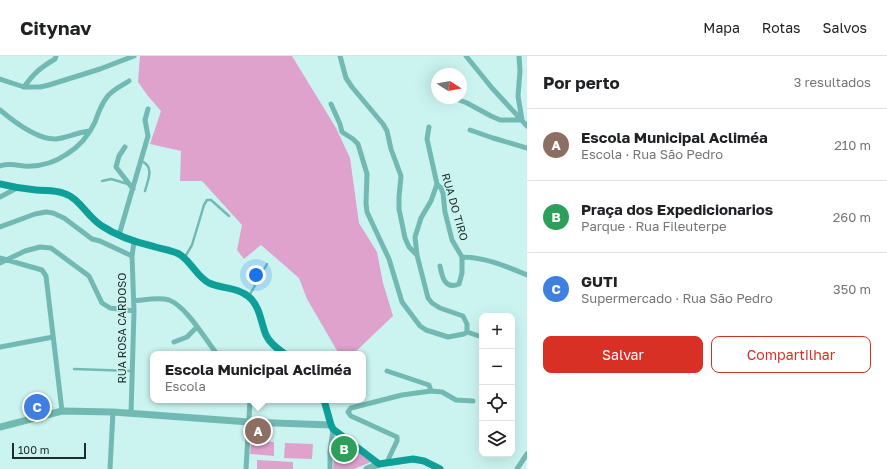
<!DOCTYPE html>
<html lang="pt">
<head>
<meta charset="utf-8">
<style>
  :root { --surface:#fff; --page:#f2f2f2; --text:#202124; --muted:#757577; --line:#e0e0e0; --accent:#d93025 }
  body { margin:0; font-family:"Golos Text",sans-serif; background:var(--page); color:var(--text) }
  .controls { position:absolute; right:12px; bottom:12px; display:grid; overflow:hidden; border-radius:8px; box-shadow:0 4px 16px #0002 }
  .controls button { width:36px; height:36px; display:grid; place-items:center; padding:0; border:0; border-bottom:1px solid var(--line); background:var(--surface); color:var(--text); font:20px sans-serif }
  .compass { position:absolute; left:431px; top:12px; width:36px; height:36px; border-radius:50%; background:var(--surface); box-shadow:0 4px 16px #0002; rotate:101deg }
  .scale { position:absolute; left:12px; bottom:10px; width:74px; box-sizing:border-box; padding-left:4px; border:2px solid #1d2d2b; border-top:0; font-size:11px; line-height:14px; white-space:nowrap; color:#1d2d2b; -webkit-text-stroke:3px #cbf4f0; paint-order:stroke }
  .you { position:absolute; left:256px; top:219px; width:14px; height:14px; margin:-10px; border:3px solid #fff; border-radius:50%; background:#1a73e8; box-shadow:0 0 0 6px #1a73e833 }
  .badge { display:grid; place-items:center; width:26px; height:26px; border-radius:50%; background:var(--accent); color:#fff; font-size:13px; font-weight:700 }
  .pin { position:absolute; translate:-50% -50%; border:2px solid #fff; box-shadow:0 1px 4px #0006 }
  .popup { position:absolute; left:150px; top:295px; width:216px; height:52px; box-sizing:border-box; display:grid; place-content:center; border-radius:8px; background:var(--surface); filter:drop-shadow(0 1px 3px #0005); font-size:13px; white-space:nowrap; color:var(--muted) }
  .popup b { font-size:15px; color:var(--text) }
  .popup::after { content:''; position:absolute; left:50%; top:100%; margin-left:-8px; border:8px solid transparent; border-top-color:var(--surface) }
  .list { margin:0; padding:0; list-style:none }
  h2 { display:flex; justify-content:space-between; align-items:center; height:52px; margin:0; padding:0 16px; font-size:17px }
  h2 small { font-size:13px; font-weight:400; color:var(--muted) }
  .list li { display:grid; grid-template-columns:26px 1fr auto; gap:12px; align-items:center; box-sizing:border-box; height:72px; padding:0 16px; border-top:1px solid var(--line) }
  .list b { display:block; font-size:15px; white-space:nowrap }
  .list p { margin:0; font-size:13px; white-space:nowrap; color:var(--muted) }
  .list em { font-size:13px; font-style:normal; color:var(--muted) }
  .actions { display:flex; gap:8px; padding:12px 16px }
  .actions a { flex:1; padding:9px 0; border:1px solid var(--accent); border-radius:8px; text-align:center; font-size:14px; color:var(--accent) }
  .actions .main { background:var(--accent); color:#fff }
  .icon { flex:none; width:22px; height:22px; fill:none; stroke:currentColor; stroke-width:2; stroke-linecap:round; stroke-linejoin:round }
  .map { position:relative; flex:none; width:527px; height:413px; overflow:hidden }
  header { display:flex; align-items:center; gap:24px; box-sizing:border-box; height:56px; padding:0 20px; background:var(--surface); border-bottom:1px solid var(--line) }
  header strong { font-size:19px }
  nav { display:flex; gap:22px; margin-inline-start:auto; font-size:14px }
  main { display:flex }
  aside { flex:1; background:var(--surface) }
  .map>svg:first-child { display:block }
</style>
</head>
<body>
<header>
<strong>Citynav</strong>
<nav><a>Mapa</a><a>Rotas</a><a>Salvos</a></nav>
</header>
<main>
<div class="map">
<svg width="527" height="413" viewBox="0 0 527 413">
  <rect width="100%" height="100%" fill="#cbf4f0"/>
  <path fill="#dea2cd" d="M 140,0 L 292,0 L 336,72 L 350,102 L 359,167 L 377,196 L 383,227 L 393,260 L 353,298 L 339,298 L 307,243 L 299,222 L 261,189 L 244,203 L 237,194 L 242,169 L 202,125 L 180,125 L 181,95 L 150,88 L 161,55 L 148,40 L 138,26 Z
    M 336,380 L 371,406 L 354,413 L 333,413 Z
    M 251,385 L 274,386 L 274,400 L 250,398 Z
    M 285,387 L 313,388 L 312,403 L 284,402 Z
    M 257,404 L 293,406 L 293,413 L 257,413 Z"/>
  <g fill="none" stroke-linecap="round" stroke-linejoin="round">
    <path stroke="#73b9b3" stroke-width="2.5" d="M 141,105 C 155,110 148,124 145,135
      M 102,125 L 111,123 L 128,128
      M 185,201 L 192,189 L 204,149 L 207,144 L 211,144 L 229,160
      M 249,240 L 267,208
      M 74,313 L 132,315"/>
    <path stroke="#73b9b3" stroke-width="5" d="M 340,0 L 346,22 L 352,31 L 383,68 L 387,75 L 391,93 L 401,120 L 399,141 L 399,153 L 405,182 L 409,191 L 417,199
      M 466,0 L 492,32 L 527,70
      M 0,23 L 24,31 L 40,31 L 49,29 L 100,13 L 134,0
      M 24,31 C 34,17 40,12 55,3 L 56,0
      M 454,42 L 467,47 L 491,60 L 500,64 L 522,64 L 518,40 L 520,15 L 519,0
      M 331,48 L 340,68 L 342,76 L 353,83 L 358,88 L 367,118 L 366,147 L 367,156 L 389,203 L 402,246 L 420,270 L 426,274 L 448,281 L 464,278 L 467,276 L 467,268 L 463,260 L 440,252 L 432,247 L 428,242 L 417,199 L 415,181 L 421,162 L 431,145 L 437,128
      M 0,54 C 13,65 37,84 56,83 C 67,82 78,76 90,75
      M 429,71 L 427,83 L 437,128 L 441,132 L 443,137 L 445,156 L 452,184 L 462,201 L 462,217 L 459,228 C 445,234 442,221 440,210
      M 470,74 L 493,82 L 527,92
      M 125,91 L 119,100 L 116,111 L 133,133
      M 0,110 C 8,107 16,109 24,110 C 40,111 54,107 67,98 C 80,90 89,79 95,66 C 98,57 101,49 107,41 C 112,34 121,30 129,25
      M 0,141 L 17,132
      M 0,171 L 35,158 L 46,156 L 53,157 L 64,162 L 92,183 L 100,185 L 132,200
      M 119,179 L 148,80 L 145,64 L 148,53
      M 462,201 C 484,201 506,210 527,219
      M 0,202 L 42,214 L 46,220 L 62,355
      M 0,207 L 25,195 L 40,191 L 51,192 L 89,220 L 102,247 L 110,252 L 134,255
      M 134,245 C 145,244 158,241 169,244 C 186,250 205,283 217,298
      M 467,276 L 482,281
      M 174,286 L 187,281 L 197,271
      M 0,291 L 53,281
      M 387,315 L 429,329 L 431,335
      M 131,358 L 134,255 L 132,200 L 134,186
      M 387,406 L 397,385 L 397,381 L 351,360 L 348,356 L 351,352 L 402,339 L 431,335 L 442,336 L 456,344 L 473,345
      M 110,413 L 113,356
      M 246,413 L 250,344
      M 330,413 L 330,396 L 333,373
      M 517,413 L 527,398"/>
    <path stroke="#73b9b3" stroke-width="7" d="M 0,371 L 62,355 L 113,356 L 249,366 L 331,369
      M 367,413 L 379,408"/>
    <path stroke="#0e9f98" stroke-width="7" d="M 0,128 C 12,131 24,133 36,134 C 45,135 55,134 63,137 C 80,142 87,161 102,170 C 117,180 135,186 152,190 C 161,193 171,194 179,198 C 191,205 196,220 209,227 C 222,233 238,231 249,241 C 260,250 261,267 266,279 C 270,288 278,293 285,298
      M 324,344 L 331,369 L 333,373 L 379,408 L 413,403 L 424,405 L 440,413"/>
  </g>
  <g text-anchor="middle" stroke-width="3" stroke-linejoin="round" paint-order="stroke">
    <g font-size="11" fill="#1d2d2b" stroke="#cbf4f0">
      <text transform="translate(455 151) rotate(74)" y="4">RUA DO TIRO</text>
      <text transform="translate(122 272) rotate(-90)" y="4">RUA ROSA CARDOSO</text>
    </g>
  </g>
</svg>
<div class="controls">
<button>+</button>
<button>−</button>
<button><svg class="icon" aria-label="locate" viewBox="0 0 24 24"><circle cx="12" cy="12" r="6"/><path d="M12 2v4M12 18v4M2 12h4M18 12h4"/></svg></button>
<button><svg class="icon" aria-label="layers" viewBox="0 0 24 24"><path d="M12 4l9 5-9 5-9-5zM3 14l9 5 9-5"/></svg></button>
</div>
<svg class="compass" viewBox="-18 -18 36 36"><path d="M0-13l5 13h-10z" fill="#e53935"/><path d="M0 13l5-13h-10z" fill="#757577"/></svg>
<div class="scale">100 m</div>
<div class="you"></div>
<div class="pin badge" style="left:258px;top:375px;background:#8d6e63">A</div>
<div class="popup"><b>Escola Municipal Acliméa</b>Escola</div>
<div class="pin badge" style="left:344px;top:393px;background:#2e9e5b">B</div>
<div class="pin badge" style="left:37px;top:351px;background:#3f7fe0">C</div>
</div>
<aside>
<h2>Por perto<small>3 resultados</small></h2>
<ul class="list">
<li><span class="badge" style="background:#8d6e63">A</span><div><b>Escola Municipal Acliméa</b><p>Escola · Rua São Pedro</p></div><em>210 m</em></li>
<li><span class="badge" style="background:#2e9e5b">B</span><div><b>Praça dos Expedicionarios</b><p>Parque · Rua Fileuterpe</p></div><em>260 m</em></li>
<li><span class="badge" style="background:#3f7fe0">C</span><div><b>GUTI</b><p>Supermercado · Rua São Pedro</p></div><em>350 m</em></li>
</ul>
<div class="actions"><a class="main">Salvar</a><a>Compartilhar</a></div>
</aside>
</main>
</body>
</html>
